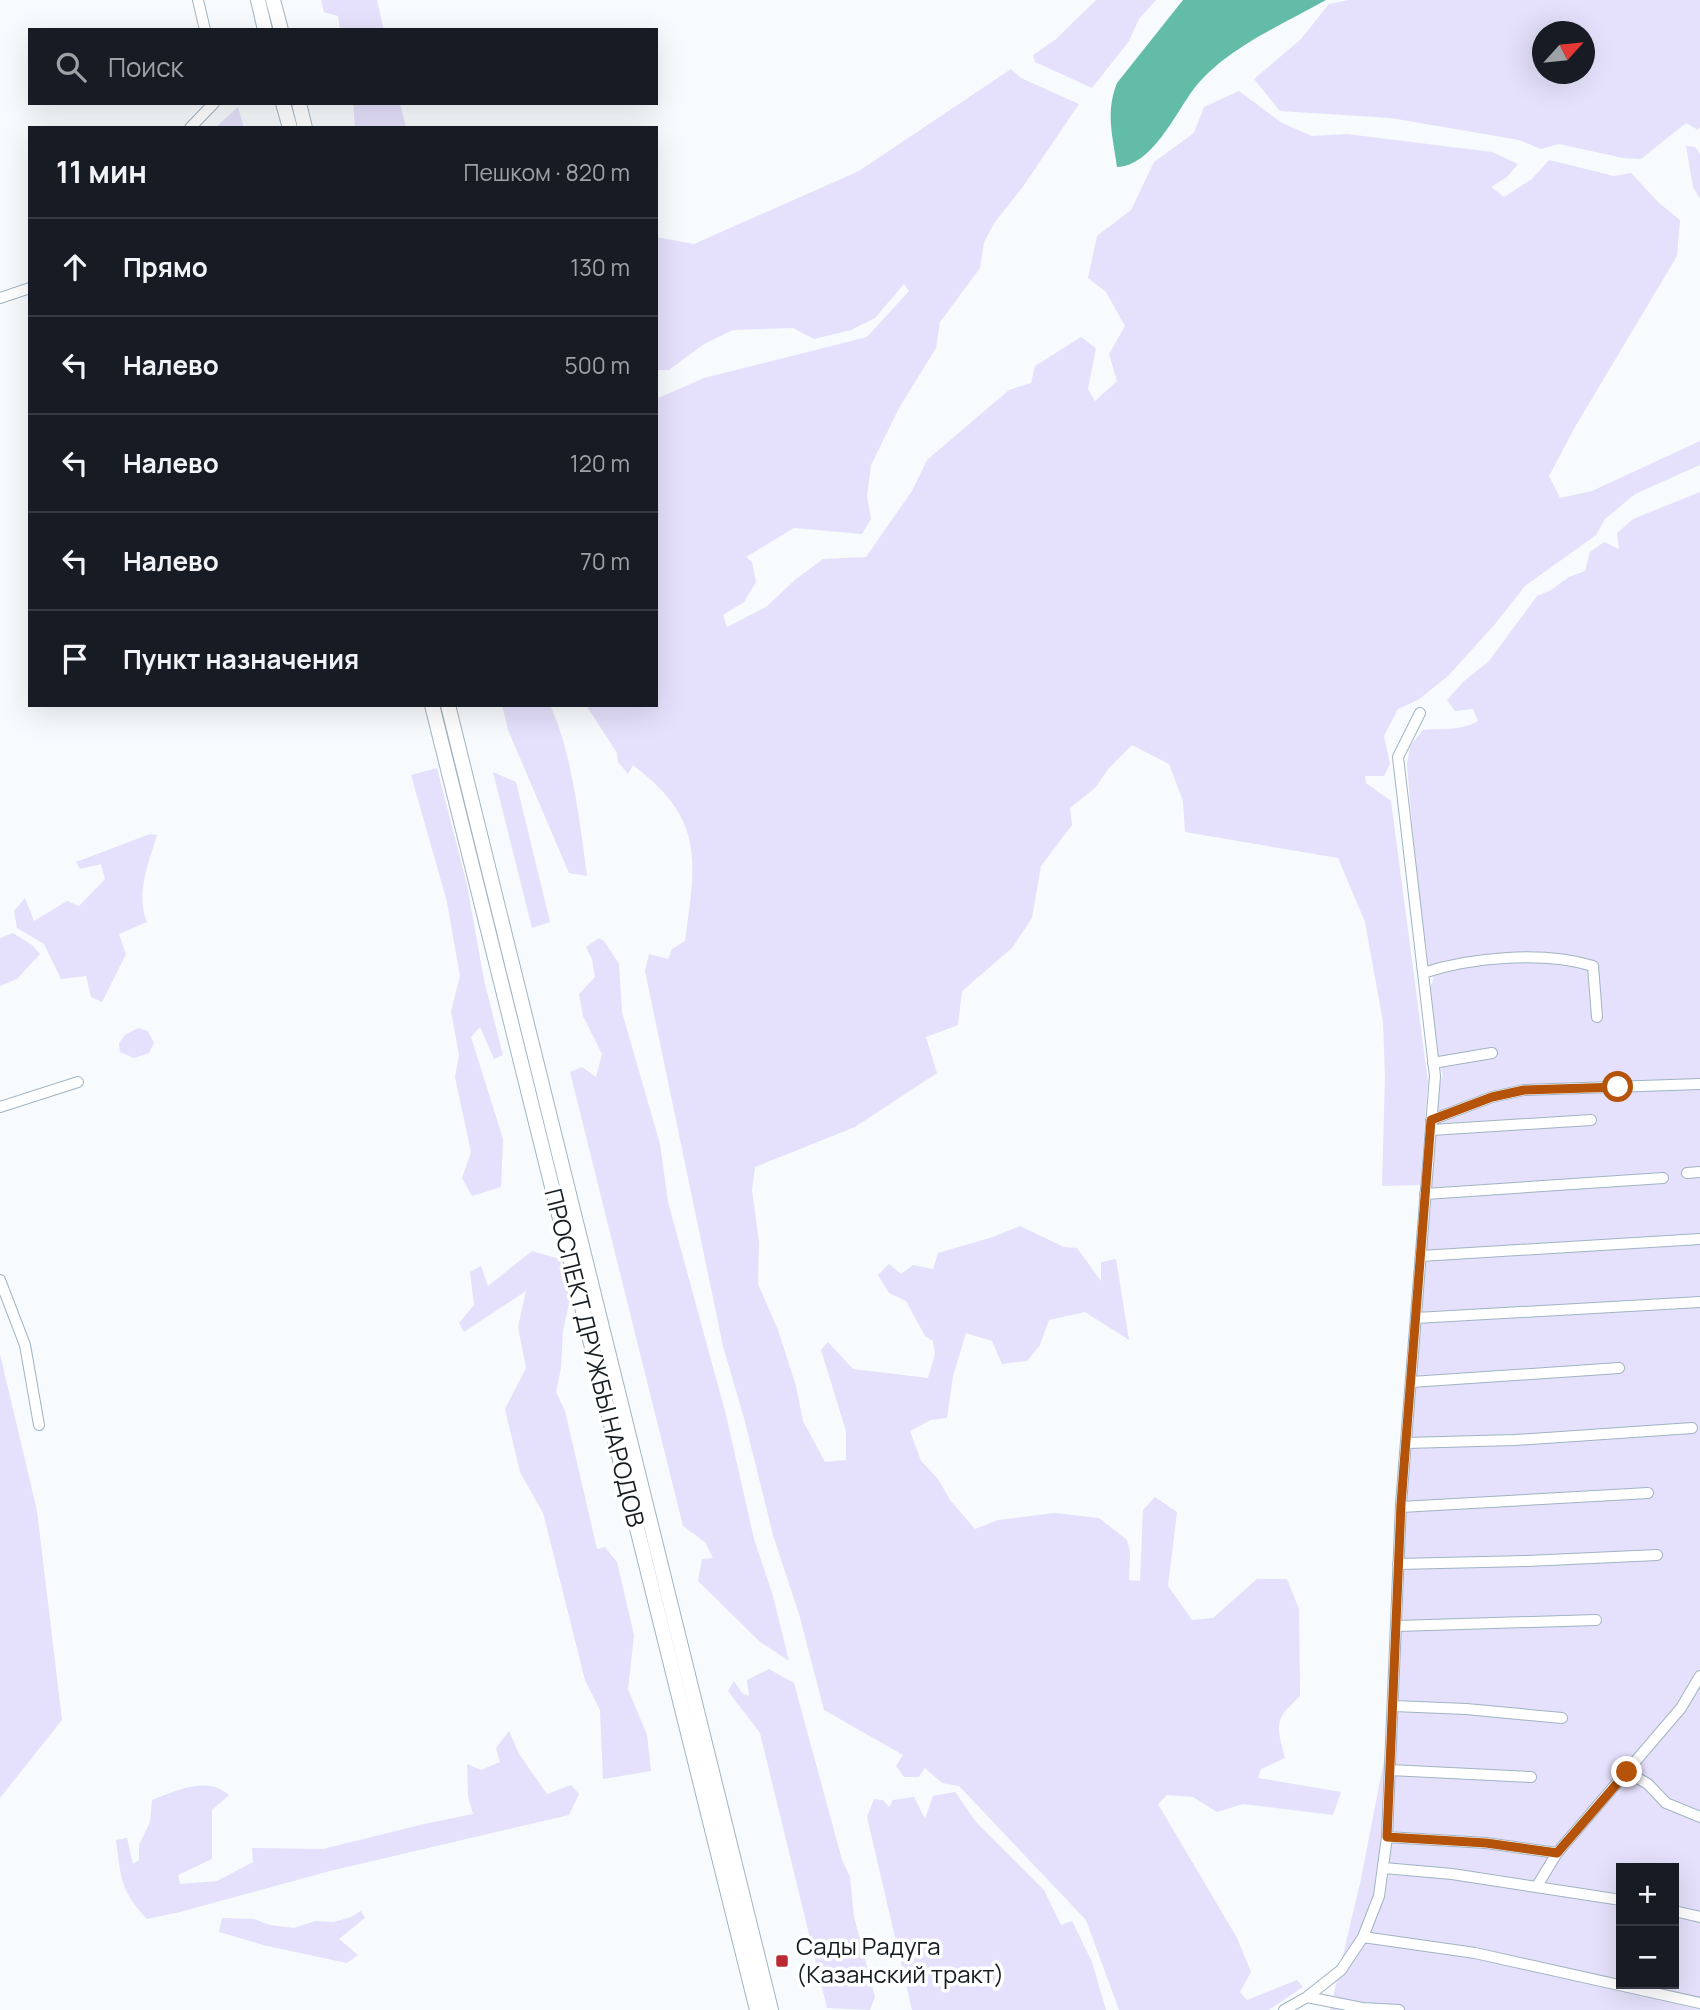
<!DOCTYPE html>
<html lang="ru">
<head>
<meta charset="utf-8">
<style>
  :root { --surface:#171b24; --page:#20242c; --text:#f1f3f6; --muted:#9ea1a6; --line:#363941 }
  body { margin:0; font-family:Manrope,sans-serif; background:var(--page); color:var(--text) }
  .controls { position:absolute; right:21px; bottom:21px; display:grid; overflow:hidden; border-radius:0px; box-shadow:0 7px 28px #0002 }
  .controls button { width:63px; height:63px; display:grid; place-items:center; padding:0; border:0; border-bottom:2px solid var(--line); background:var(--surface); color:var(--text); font:35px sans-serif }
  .compass { position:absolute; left:1532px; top:21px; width:63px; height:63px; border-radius:50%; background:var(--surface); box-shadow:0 7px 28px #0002; rotate:63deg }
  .stop { position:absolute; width:21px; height:21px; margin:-16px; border:5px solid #b45309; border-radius:50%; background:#fff }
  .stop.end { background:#b45309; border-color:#fff; box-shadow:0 2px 7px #0008 }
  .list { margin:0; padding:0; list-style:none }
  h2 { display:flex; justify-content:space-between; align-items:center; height:91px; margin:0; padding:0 28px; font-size:30px }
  h2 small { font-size:23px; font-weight:400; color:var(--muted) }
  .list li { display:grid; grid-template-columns:46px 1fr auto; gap:21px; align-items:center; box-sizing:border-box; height:98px; padding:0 28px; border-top:2px solid var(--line) }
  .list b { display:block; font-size:26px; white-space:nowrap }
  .list em { font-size:23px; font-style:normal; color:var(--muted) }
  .icon { flex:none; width:38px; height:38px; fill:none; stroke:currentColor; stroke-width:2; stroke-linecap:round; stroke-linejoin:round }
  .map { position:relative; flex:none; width:1700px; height:2010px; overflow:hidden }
  .search { position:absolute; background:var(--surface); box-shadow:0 7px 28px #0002; left:28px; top:28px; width:630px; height:77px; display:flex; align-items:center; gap:18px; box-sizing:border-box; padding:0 24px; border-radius:0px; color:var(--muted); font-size:26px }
  .panel { position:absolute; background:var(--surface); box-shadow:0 7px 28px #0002; left:28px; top:126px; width:630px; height:581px; border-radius:0px }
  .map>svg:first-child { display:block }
</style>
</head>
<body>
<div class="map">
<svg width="1700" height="2010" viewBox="0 0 1700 2010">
  <rect width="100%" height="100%" fill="#f7fbfe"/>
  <path fill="#e5e0fb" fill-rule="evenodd" d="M 321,0 L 377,0 L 384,30 L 340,30 L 338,16 L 324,12 Z
    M 1096,0 L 1156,0 L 1139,19 L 1129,41 L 1092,88 L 1035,62 L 1033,55 L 1055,40 Z
    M 1349,0 L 1700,0 L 1700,127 L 1698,130 L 1686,123 L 1641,159 L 1623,158 L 1559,144 L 1541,149 L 1519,140 L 1391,118 L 1280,111 L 1254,79 L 1301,39 L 1329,4 ZM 1542,32 L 1584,32 L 1584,74 L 1542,74 Z
    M 1011,69 L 1021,78 L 1079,104 L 1022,188 L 995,222 L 984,242 L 980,268 L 940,322 L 936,348 L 899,408 L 871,465 L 867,496 L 871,519 L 862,534 L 794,528 L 746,557 L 752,562 L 756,582 L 744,602 L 723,615 L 727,627 L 766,607 L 796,579 L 823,559 L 866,557 L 912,491 L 927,460 L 1009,390 L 1031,383 L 1035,366 L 1081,337 L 1096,348 L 1088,389 L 1095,401 L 1117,381 L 1109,354 L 1125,326 L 1106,292 L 1088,278 L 1097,236 L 1131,210 L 1154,162 L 1194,133 L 1204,107 L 1239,91 L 1282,123 L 1312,136 L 1347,134 L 1492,152 L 1518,164 L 1507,177 L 1491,187 L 1504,197 L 1532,179 L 1549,160 L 1614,176 L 1631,173 L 1659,203 L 1680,220 L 1677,256 L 1575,427 L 1549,476 L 1560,498 L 1592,491 L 1700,441 L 1700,465 L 1635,494 L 1605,519 L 1596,535 L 1525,586 L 1495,624 L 1448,676 L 1418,700 L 1398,709 L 1384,736 L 1390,764 L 1384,776 L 1365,776 L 1366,783 L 1391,801 L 1428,1082 L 1420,1185 L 1382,1186 L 1385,1076 L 1383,1022 L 1365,922 L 1338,858 L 1185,832 L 1183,801 L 1169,764 L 1132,745 L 1109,768 L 1095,788 L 1070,808 L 1072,825 L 1041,866 L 1032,918 L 1012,948 L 962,991 L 958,1025 L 926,1037 L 937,1073 L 855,1127 L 755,1167 L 752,1190 L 759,1242 L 758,1284 L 778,1330 L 796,1386 L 803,1421 L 825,1462 L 846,1460 L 846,1431 L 821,1350 L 828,1342 L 853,1369 L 928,1378 L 935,1354 L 933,1341 L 925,1336 L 906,1301 L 889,1293 L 878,1275 L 889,1264 L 901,1274 L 913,1265 L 933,1269 L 938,1253 L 993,1237 L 1020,1226 L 1064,1247 L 1077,1248 L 1101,1281 L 1101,1262 L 1116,1259 L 1129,1340 L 1085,1312 L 1049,1320 L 1040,1345 L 1027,1361 L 1002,1364 L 992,1341 L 966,1333 L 953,1376 L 947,1418 L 931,1420 L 910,1431 L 921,1461 L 938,1479 L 950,1500 L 975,1529 L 998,1520 L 1054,1513 L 1099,1518 L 1127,1540 L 1130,1552 L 1129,1580 L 1140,1581 L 1143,1510 L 1155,1497 L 1177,1512 L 1168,1586 L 1192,1620 L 1213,1618 L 1257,1579 L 1287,1579 L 1299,1609 L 1300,1696 C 1274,1720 1276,1725 1285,1758 L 1261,1769 L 1258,1778 L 1341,1792 L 1333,1815 L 1243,1804 L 1217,1812 L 1193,1797 L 1167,1795 L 1158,1804 L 1237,1938 L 1251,1972 L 1240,1992 L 1247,2000 L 1297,1980 L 1303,1987 L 1269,2010 L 1119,2010 L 1086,1920 L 959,1786 L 942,1783 L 925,1768 L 919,1777 L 904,1777 L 896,1766 L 903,1755 L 824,1710 L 799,1614 L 773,1535 L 744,1418 L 723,1346 L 645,971 L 649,954 L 668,959 L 672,949 L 685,941 C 696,859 705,820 633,765 L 628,774 L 618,762 L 617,753 L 586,705 L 656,705 L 656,399 L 704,378 L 867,337 L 909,291 L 904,284 L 875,318 L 851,330 L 814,339 L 793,328 L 733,330 L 704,344 L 669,370 L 656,370 L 656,237 L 694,244 L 859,171 Z
    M 353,103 L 400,103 L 406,128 L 355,128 Z
    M 238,107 L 244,128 L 216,128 L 216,127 Z
    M 1686,146 L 1695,147 L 1700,154 L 1700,199 L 1693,187 Z
    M 1700,492 L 1700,2010 L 1330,2010 L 1361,1879 L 1390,1729 L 1438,1086 L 1443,1075 L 1436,1055 L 1429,986 L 1432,984 L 1434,974 L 1426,967 L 1427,950 L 1420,917 L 1407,765 L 1410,746 L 1423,730 C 1442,728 1462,731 1478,721 L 1473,709 L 1455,711 L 1447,700 L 1463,682 L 1489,661 L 1537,596 L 1551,590 L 1569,577 L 1585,571 L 1590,552 L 1604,542 L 1619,549 L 1617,533 L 1633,519 ZM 1621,1868 L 1674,1868 L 1674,1984 L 1621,1984 Z
    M 502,705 L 550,705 C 572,752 580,824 587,876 L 569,873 L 508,730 Z
    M 437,768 L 467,885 L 484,980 L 503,1055 L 494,1059 L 480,1027 L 471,1037 L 503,1139 L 501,1187 L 472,1196 L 462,1178 L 471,1152 L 455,1077 L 459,1055 L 451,1011 L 460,976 L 447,902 L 411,775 Z
    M 493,772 L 516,782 L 550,922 L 532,928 Z
    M 150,834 L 157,835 C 149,862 135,894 147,922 L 119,934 L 126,954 L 102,1002 L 91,997 L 86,976 L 61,979 L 44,944 L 17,928 L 14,911 L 25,898 L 34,921 L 67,901 L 79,906 L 105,879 L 101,864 L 80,869 L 76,862 Z
    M 13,933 L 32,945 L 40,954 L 17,979 L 0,986 L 0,938 Z
    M 599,938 L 604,941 L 619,964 L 622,1012 L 660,1144 L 668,1202 L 726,1415 L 754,1539 L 773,1596 L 789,1661 L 759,1641 L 698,1581 L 702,1559 L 713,1558 L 705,1542 L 683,1526 L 570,1072 L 582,1067 L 596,1077 L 602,1054 L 583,1016 L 579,994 L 595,977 L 592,959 L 586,947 Z
    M 138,1028 L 148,1031 L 154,1043 L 149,1053 L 134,1058 L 120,1052 L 119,1043 L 125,1035 Z
    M 532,1251 L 560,1259 L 570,1300 L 563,1330 L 561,1368 L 556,1392 L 565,1411 L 597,1549 L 605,1547 L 617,1562 L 634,1635 L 628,1689 L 647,1735 L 651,1771 L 603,1779 L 600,1710 L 585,1680 L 543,1513 L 520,1472 L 505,1409 L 526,1368 L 518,1327 L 526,1291 L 464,1332 L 459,1323 L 474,1305 L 470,1272 L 481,1266 L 488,1286 Z
    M 0,1354 L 37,1511 L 62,1720 L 0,1798 Z
    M 769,1669 L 794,1683 L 842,1860 L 850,1877 L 854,1917 L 875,1997 L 870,2010 L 827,2008 L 760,1733 L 728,1691 L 734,1681 L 742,1693 L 749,1696 L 747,1680 Z
    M 509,1731 L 519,1754 L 547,1794 L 571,1785 L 579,1794 L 569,1815 L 330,1871 L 180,1912 L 147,1919 C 120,1890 121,1878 116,1840 L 127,1838 L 133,1864 L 139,1860 L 139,1845 L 150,1822 L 152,1800 C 176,1791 207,1775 229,1795 L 212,1810 L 212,1859 L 178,1875 L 180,1884 L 217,1881 L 253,1862 L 252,1848 L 323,1849 L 424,1824 L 473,1814 L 468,1796 L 467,1764 L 481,1770 L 500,1762 L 496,1748 Z
    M 955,1792 L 976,1822 L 1044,1890 L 1061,1925 L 1072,1921 L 1092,1962 L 1106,2010 L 912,2010 L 867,1817 L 874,1799 L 883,1800 L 889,1807 L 893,1800 L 914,1797 L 925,1819 L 933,1796 Z
    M 361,1911 L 365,1918 L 339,1939 L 358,1955 L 347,1963 L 267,1946 L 219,1932 L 222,1918 L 254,1919 L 270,1925 L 294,1928 L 315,1921 L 334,1922 L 351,1917 Z"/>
  <path fill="#63bca8" d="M 1183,0 L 1326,0 C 1282,25 1224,49 1193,90 C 1175,114 1152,166 1117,167 C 1113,137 1105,113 1117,83 Z"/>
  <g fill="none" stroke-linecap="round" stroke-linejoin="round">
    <g stroke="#a0b4c2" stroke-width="12">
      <path id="minor" d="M 198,0 L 205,30
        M 190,128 L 214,103
        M 0,298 L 30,288
        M 1423,973 C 1472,957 1543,951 1593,966 L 1597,1017
        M 1433,1063 L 1492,1053
        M 0,1107 L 78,1082
        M 1431,1120 L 1492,1097 L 1524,1090 L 1700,1084
        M 1431,1130 L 1591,1120
        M 1687,1173 L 1700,1172
        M 1425,1194 L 1663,1178
        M 1421,1256 L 1700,1239
        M 0,1280 L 25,1345 L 39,1425
        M 1416,1318 L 1700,1302
        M 1411,1382 L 1619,1368
        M 1406,1443 L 1515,1440 L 1692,1428
        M 1401,1507 L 1648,1493
        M 1398,1564 L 1527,1561 L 1657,1555
        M 1397,1626 L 1596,1620
        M 1394,1706 L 1466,1709 L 1562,1718
        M 1390,1770 L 1531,1777
        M 1627,1772 L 1648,1784 L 1666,1803 L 1700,1817
        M 1387,1837 L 1486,1843 L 1557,1853
        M 1384,1868 L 1452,1874 L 1621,1900
        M 1537,1886 L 1557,1853 L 1681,1708 L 1700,1676
        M 1674,1911 L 1700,1917
        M 1363,1937 L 1475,1953 L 1700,2003
        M 1307,1997 L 1362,2008 L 1399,2010
        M 1284,2010 L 1307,1997 L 1341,1970 L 1363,1937 L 1379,1896 L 1387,1837 L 1401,1504 L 1435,1076 L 1398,757 L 1420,713"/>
    </g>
    <g stroke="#a0b4c2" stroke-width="16">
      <path id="secondary" d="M 258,0 L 265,30
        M 273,0 L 281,30
        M 283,103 L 290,128
        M 299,103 L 305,128
        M 432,705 L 757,2010
        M 448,705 L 771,2010"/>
    </g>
    <use href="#minor" stroke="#fff" stroke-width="10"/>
    <use href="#secondary" stroke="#fff" stroke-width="14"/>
  </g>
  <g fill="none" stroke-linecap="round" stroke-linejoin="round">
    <path stroke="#b45309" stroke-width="9" d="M 1618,1087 L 1524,1090 L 1492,1097 L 1431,1120 L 1401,1504 L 1387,1837 L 1486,1843 L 1557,1853 L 1627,1772"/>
  </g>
  <rect fill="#ba2a32" stroke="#fff" stroke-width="2.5" x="775" y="1954" width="14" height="14" rx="3.5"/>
  <g text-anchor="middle" stroke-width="7" stroke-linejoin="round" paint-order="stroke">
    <g font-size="24" fill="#161e23" stroke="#fff">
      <text transform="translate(594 1358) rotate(76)" y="8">ПРОСПЕКТ ДРУЖБЫ НАРОДОВ</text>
    </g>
    <g font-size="24" fill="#161e23" stroke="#fff" text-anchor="start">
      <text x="796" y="1955">Сады Радуга<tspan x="796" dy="28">(Казанский тракт)</tspan></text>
    </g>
  </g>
</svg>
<div class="controls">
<button>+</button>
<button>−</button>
</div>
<svg class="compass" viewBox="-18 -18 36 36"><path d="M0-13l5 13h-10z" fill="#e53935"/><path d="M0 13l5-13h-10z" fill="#9ea1a6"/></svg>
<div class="stop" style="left:1618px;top:1087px"></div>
<div class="stop end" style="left:1627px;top:1772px"></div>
<div class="search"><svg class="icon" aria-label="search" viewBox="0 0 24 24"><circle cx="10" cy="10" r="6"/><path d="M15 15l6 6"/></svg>Поиск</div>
<section class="panel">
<h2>11 мин<small>Пешком · 820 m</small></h2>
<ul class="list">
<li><svg class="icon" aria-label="ahead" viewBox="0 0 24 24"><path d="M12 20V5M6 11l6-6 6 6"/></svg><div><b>Прямо</b></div><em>130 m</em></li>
<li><svg class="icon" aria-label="left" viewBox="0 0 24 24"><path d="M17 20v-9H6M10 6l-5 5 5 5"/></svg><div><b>Налево</b></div><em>500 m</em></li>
<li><svg class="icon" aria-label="left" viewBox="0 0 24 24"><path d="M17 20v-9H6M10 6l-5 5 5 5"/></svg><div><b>Налево</b></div><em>120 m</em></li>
<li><svg class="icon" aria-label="left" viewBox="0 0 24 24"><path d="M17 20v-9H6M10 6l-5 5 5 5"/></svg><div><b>Налево</b></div><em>70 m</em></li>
<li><svg class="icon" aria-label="arrive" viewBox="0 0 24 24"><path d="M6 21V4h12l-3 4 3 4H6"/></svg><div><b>Пункт назначения</b></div></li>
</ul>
</section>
</div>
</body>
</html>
